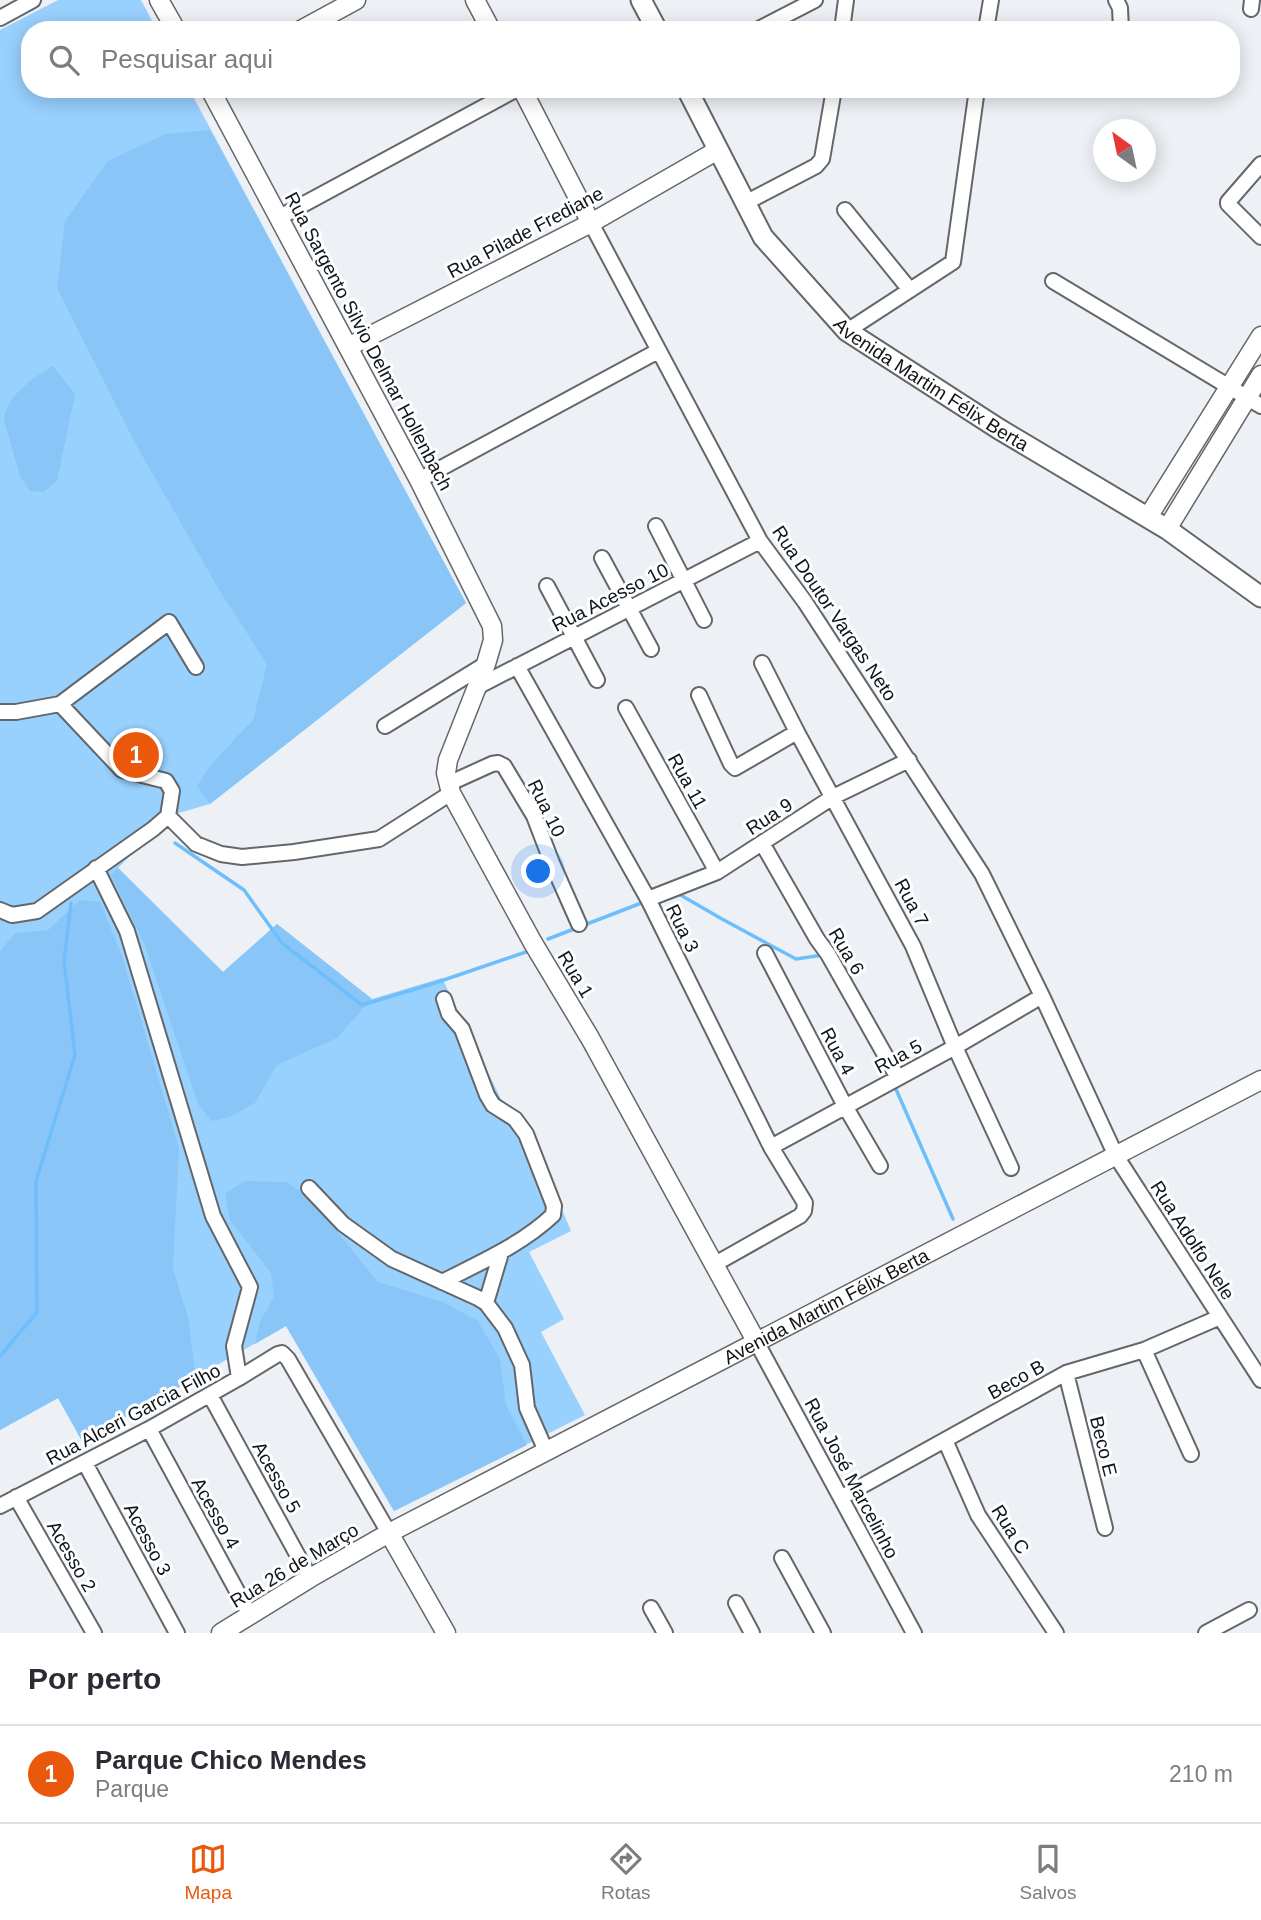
<!DOCTYPE html>
<html lang="pt">
<head>
<meta charset="utf-8">
<style>
  :root { --surface:#fff; --page:#f7f7f7; --text:#2b2b33; --muted:#7c7c81; --line:#e1e1e2; --accent:#ea580c }
  body { margin:0; font-family:Helvetica,sans-serif; background:var(--page); color:var(--text) }
  .compass { position:absolute; left:1093px; top:119px; width:63px; height:63px; border-radius:50%; background:var(--surface); box-shadow:0 4px 18px #0003; rotate:327deg }
  .you { position:absolute; left:539px; top:872px; width:24px; height:24px; margin:-18px; border:5px solid #fff; border-radius:50%; background:#1a73e8; box-shadow:0 0 0 10px #1a73e833 }
  .badge { display:grid; place-items:center; width:46px; height:46px; border-radius:50%; background:var(--accent); color:#fff; font-size:23px; font-weight:700 }
  .pin { position:absolute; translate:-50% -50%; border:4px solid #fff; box-shadow:0 2px 7px #0006 }
  .list { margin:0; padding:0; list-style:none }
  h2 { display:flex; justify-content:space-between; align-items:center; height:91px; margin:0; padding:0 28px; font-size:30px }
  h2 small { font-size:23px; font-weight:400; color:var(--muted) }
  .list li { display:grid; grid-template-columns:46px 1fr auto; gap:21px; align-items:center; box-sizing:border-box; height:98px; padding:0 28px; border-top:2px solid var(--line) }
  .list b { display:block; font-size:26px; white-space:nowrap }
  .list p { margin:0; font-size:23px; white-space:nowrap; color:var(--muted) }
  .list em { font-size:23px; font-style:normal; color:var(--muted) }
  .icon { flex:none; width:38px; height:38px; fill:none; stroke:currentColor; stroke-width:2; stroke-linecap:round; stroke-linejoin:round }
  .map { position:relative; flex:none; width:1261px; height:1633px; overflow:hidden }
  .search { position:absolute; background:var(--surface); box-shadow:0 4px 18px #0003; left:21px; right:21px; top:21px; height:77px; display:flex; align-items:center; gap:18px; box-sizing:border-box; padding:0 24px; border-radius:28px; color:var(--muted); font-size:26px }
  .sheet { height:189px; background:var(--surface) }
  nav { display:flex; justify-content:space-around; align-items:center; box-sizing:border-box; height:98px; border-top:2px solid var(--line); background:var(--surface); font-size:19px; color:var(--muted) }
  nav a { display:grid; justify-items:center; gap:4px }
  nav .on { color:var(--accent) }
  .map>svg:first-child { display:block }
</style>
</head>
<body>
<div class="map">
<svg width="1261" height="1633" viewBox="0 0 1261 1633">
  <rect width="100%" height="100%" fill="#edf1f5"/>
  <path fill="#98d0fe" d="M 58,0 L 141,0 L 157,30 L 30,30 L 30,89 L 189,89 L 466,603 L 210,804 L 168,816 L 118,868 L 223,972 L 277,924 L 372,999 L 442,978 L 501,1099 L 522,1116 L 528,1129 L 571,1231 L 529,1252 L 564,1319 L 541,1332 L 585,1415 L 394,1511 L 286,1326 L 82,1441 L 58,1398 L 0,1430 L 0,30 Z"/>
  <path fill="#89c6f7" d="M 210,130 L 466,603 L 210,804 L 197,786 L 212,763 L 253,720 L 267,664 L 221,593 L 135,443 L 57,288 L 65,221 L 108,161 L 165,134 Z
    M 53,366 L 75,394 L 57,481 L 44,492 L 30,491 L 20,476 L 4,420 C 6,396 34,377 53,366 Z
    M 118,868 L 223,972 L 277,924 L 372,999 L 337,1038 L 277,1065 L 255,1103 L 230,1117 L 211,1121 L 198,1104 L 144,943 L 111,875 Z
    M 80,900 L 100,902 L 122,956 L 179,1148 L 173,1269 L 188,1317 L 196,1378 L 82,1441 L 58,1398 L 0,1430 L 0,951 L 15,933 L 48,930 Z
    M 245,1181 L 286,1182 L 310,1198 L 378,1282 L 443,1302 L 478,1321 L 500,1359 L 506,1405 L 527,1445 L 394,1511 L 286,1326 L 255,1344 L 260,1321 L 274,1297 L 271,1273 L 230,1220 L 225,1193 Z"/>
  <g fill="none" stroke-linecap="round" stroke-linejoin="round">
    <path stroke="#6fbefc" stroke-width="3.5" d="M 175,843 L 244,890 L 282,943 L 362,1005 L 435,983 L 526,952
      M 677,893 L 722,919 L 796,959 L 823,955
      M 548,939 L 644,902
      M 895,1087 L 953,1219
      M 0,1356 L 37,1312 L 36,1181 L 75,1055 L 64,961 L 71,903"/>
    <g stroke="#63676a" stroke-width="18">
      <path id="minor" d="M 1116,0 L 1120,8 L 1121,30
        M 1251,9 L 1252,0
        M 0,18 L 33,0
        M 757,30 L 815,0
        M 842,30 L 846,0
        M 986,30 L 991,0
        M 1261,164 L 1228,202 L 1228,204 L 1261,237
        M 745,203 L 816,166 L 822,159 L 834,89
        M 845,210 L 910,290
        M 280,217 L 517,89
        M 591,223 L 760,541 L 805,602 L 982,874 L 1042,996 L 1116,1156 L 1261,1380
        M 1053,281 L 1261,406
        M 847,331 L 953,262 L 977,89
        M 419,480 L 658,351
        M 656,526 L 704,620
        M 602,558 L 651,649
        M 547,586 L 597,680
        M 762,663 L 797,732 L 913,946 L 955,1047 L 1011,1168
        M 517,666 L 648,899 L 771,1147 L 805,1203 L 804,1211 L 800,1216 L 715,1264
        M 477,687 L 760,541
        M 699,695 L 731,764 L 735,768 L 797,732
        M 626,708 L 717,872
        M 0,712 L 16,712 L 60,704 L 169,622 L 196,667
        M 385,726 L 486,664
        M 448,784 L 492,764 L 498,763 L 504,766 L 534,816 L 552,863 L 579,924
        M 168,816 L 196,844 L 221,854 L 242,857 L 294,852 L 379,839 L 451,793
        M 762,843 L 817,939 L 828,954 L 898,1078
        M 96,868 L 127,931 L 213,1216 L 250,1287 L 234,1346 L 239,1378
        M 648,899 L 717,872 L 833,797 L 909,760
        M 0,910 L 12,915 L 37,911 L 153,829 L 168,816 L 172,791 L 166,781 L 122,770 L 60,704
        M 765,953 L 845,1106 L 880,1166
        M 771,1147 L 955,1047 L 1042,996
        M 309,1188 L 343,1224 L 392,1259 L 478,1298 L 486,1303 L 505,1328 L 522,1365 L 527,1408 L 546,1451
        M 442,1282 C 481,1262 521,1245 553,1215 L 554,1206 L 526,1134 L 515,1119 L 493,1105 L 487,1095 L 462,1029 L 449,1014 L 444,999
        M 486,1303 L 501,1253
        M 756,1341 L 914,1633
        M 1144,1350 L 1191,1454
        M 1066,1373 L 1105,1528
        M 210,1395 L 310,1578
        M 149,1429 L 250,1615
        M 945,1440 L 978,1515 L 1056,1633
        M 85,1463 L 177,1633
        M 16,1497 L 94,1633
        M 842,1497 L 1066,1373 L 1144,1350 L 1220,1317
        M 0,1506 L 149,1429 L 239,1378 L 278,1354 L 282,1353 L 288,1359 L 389,1533
        M 782,1558 L 823,1633
        M 736,1603 L 752,1633
        M 651,1608 L 665,1633
        M 1206,1633 L 1249,1610"/>
    </g>
    <g stroke="#63676a" stroke-width="21">
      <g id="tertiary">
        <path d="M 159,0 L 176,30"/>
        <path d="M 475,0 L 491,30"/>
        <path d="M 301,30 L 356,0"/>
        <path d="M 210,89 L 419,480 L 492,626 L 493,640 L 486,664 L 448,760 L 446,773 L 451,793 L 533,943 L 590,1038 L 756,1341"/>
        <path d="M 522,89 L 591,223"/>
        <path d="M 348,347 L 591,223 L 718,150"/>
        <path d="M 1148,517 L 1261,336"/>
        <path d="M 1167,529 L 1261,375"/>
        <path d="M 389,1533 L 446,1633"/>
        <path id="s1" d="M 221,1633 L 310,1578 L 389,1533 L 1261,1080"/>
      </g>
    </g>
    <g stroke="#63676a" stroke-width="23">
      <g id="secondary">
        <path d="M 641,0 L 657,30"/>
        <path id="s2" d="M 687,89 L 763,237 L 847,331 L 999,429 L 1167,529 L 1261,597"/>
      </g>
    </g>
    <use href="#minor" stroke="#fff" stroke-width="14"/>
    <use href="#tertiary" stroke="#fff" stroke-width="18"/>
    <use href="#secondary" stroke="#fff" stroke-width="19"/>
  </g>
  <g text-anchor="middle" stroke-width="6" stroke-linejoin="round" paint-order="stroke">
    <g font-size="19" fill="#111314" stroke="#fdfeff">
      <text transform="translate(525 232) rotate(-28)" y="7">Rua Pilade Frediane</text>
      <text transform="translate(369 341) rotate(62)" y="7">Rua Sargento Silvio Delmar Hollenbach</text>
      <text dy="7" stroke="none"><textPath href="#s2" startOffset="392">Avenida Martim Félix Berta</textPath></text>
      <text transform="translate(610 597) rotate(-27)" y="7">Rua Acesso 10</text>
      <text transform="translate(835 613) rotate(56)" y="7">Rua Doutor Vargas Neto</text>
      <text transform="translate(688 781) rotate(61)" y="7">Rua 11</text>
      <text transform="translate(547 808) rotate(64)" y="7">Rua 10</text>
      <text transform="translate(769 816) rotate(-33)" y="7">Rua 9</text>
      <text transform="translate(912 902) rotate(62)" y="7">Rua 7</text>
      <text transform="translate(683 928) rotate(64)" y="7">Rua 3</text>
      <text transform="translate(847 951) rotate(59)" y="7">Rua 6</text>
      <text transform="translate(576 974) rotate(59)" y="7">Rua 1</text>
      <text transform="translate(838 1051) rotate(62)" y="7">Rua 4</text>
      <text transform="translate(898 1056) rotate(-28)" y="7">Rua 5</text>
      <text transform="translate(1193 1240) rotate(57)" y="7">Rua Adolfo Nele</text>
      <text dy="7" stroke="none"><textPath href="#s1" startOffset="688">Avenida Martim Félix Berta</textPath></text>
      <text transform="translate(1016 1379) rotate(-29)" y="7">Beco B</text>
      <text transform="translate(133 1414) rotate(-28)" y="7">Rua Alceri Garcia Filho</text>
      <text transform="translate(1104 1446) rotate(76)" y="7">Beco E</text>
      <text transform="translate(277 1477) rotate(61)" y="7">Acesso 5</text>
      <text transform="translate(852 1478) rotate(62)" y="7">Rua José Marcelinho</text>
      <text transform="translate(216 1513) rotate(61)" y="7">Acesso 4</text>
      <text transform="translate(1011 1529) rotate(58)" y="7">Rua C</text>
      <text transform="translate(148 1539) rotate(62)" y="7">Acesso 3</text>
      <text transform="translate(72 1556) rotate(60)" y="7">Acesso 2</text>
      <text transform="translate(294 1565) rotate(-31)" y="7">Rua 26 de Março</text>
    </g>
  </g>
</svg>
<svg class="compass" viewBox="-18 -18 36 36"><path d="M0-13l5 13h-10z" fill="#e53935"/><path d="M0 13l5-13h-10z" fill="#7c7c81"/></svg>
<div class="you"></div>
<div class="pin badge" style="left:136px;top:755px">1</div>
<div class="search"><svg class="icon" aria-label="search" viewBox="0 0 24 24"><circle cx="10" cy="10" r="6"/><path d="M15 15l6 6"/></svg>Pesquisar aqui</div>
</div>
<section class="sheet">
<h2>Por perto<small></small></h2>
<ul class="list">
<li><span class="badge">1</span><div><b>Parque Chico Mendes</b><p>Parque</p></div><em>210 m</em></li>
</ul>
</section>
<nav>
<a class="on"><svg class="icon" aria-label="map" viewBox="0 0 24 24"><path d="M3 6l6-2 6 2 6-2v14l-6 2-6-2-6 2zM9 4v14M15 6v14"/></svg>Mapa</a>
<a><svg class="icon" aria-label="directions" viewBox="0 0 24 24"><path d="M12 3l9 9-9 9-9-9zM9 14v-3h6M13 9l2 2-2 2"/></svg>Rotas</a>
<a><svg class="icon" aria-label="saved" viewBox="0 0 24 24"><path d="M7 4h10v16l-5-4-5 4z"/></svg>Salvos</a>
</nav>
</body>
</html>
